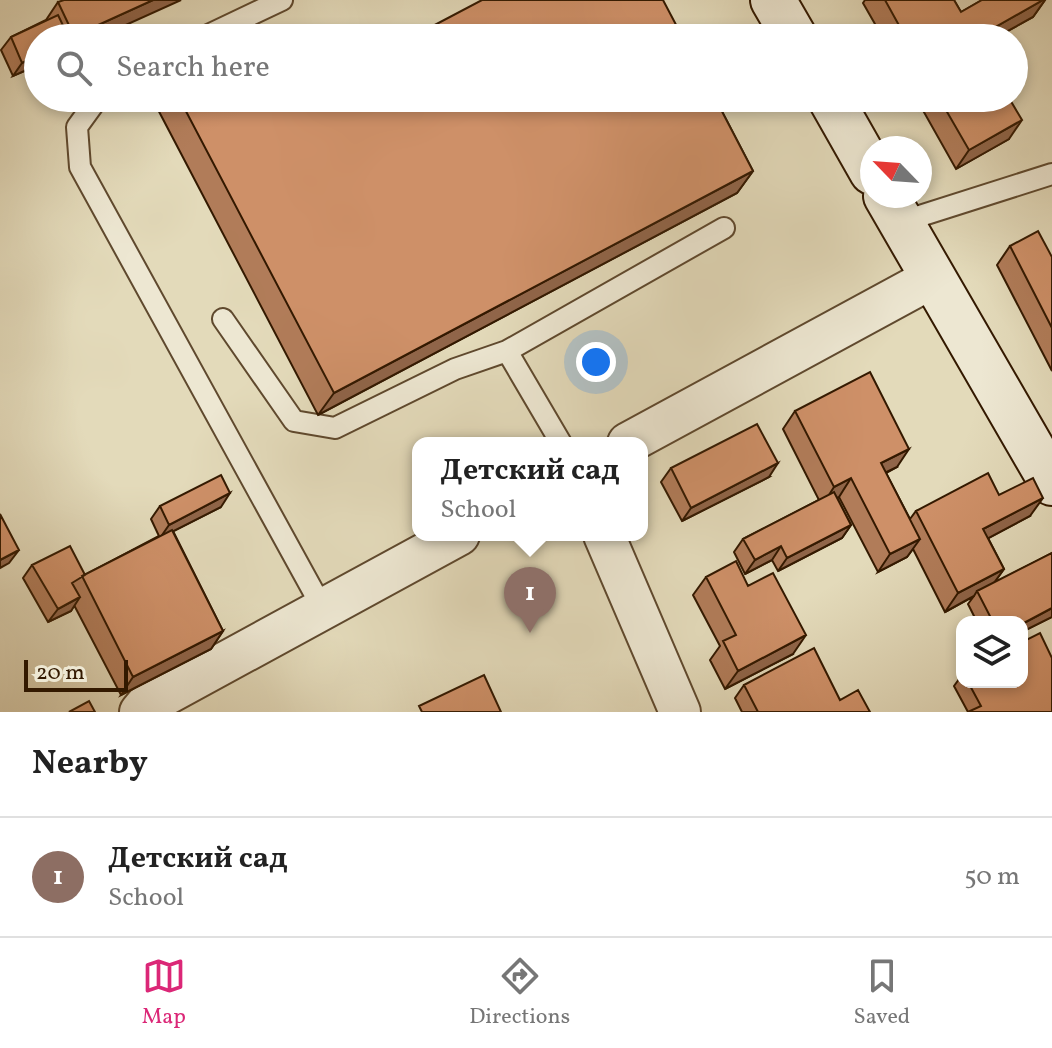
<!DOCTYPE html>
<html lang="en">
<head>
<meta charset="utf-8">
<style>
  :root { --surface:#fff; --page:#f2f2f2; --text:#222; --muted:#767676; --line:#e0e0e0; --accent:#db2777 }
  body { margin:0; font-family:Vollkorn,serif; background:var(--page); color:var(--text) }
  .controls { position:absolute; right:24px; bottom:24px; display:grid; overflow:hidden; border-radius:16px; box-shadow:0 4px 12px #0003 }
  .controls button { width:72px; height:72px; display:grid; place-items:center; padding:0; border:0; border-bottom:2px solid var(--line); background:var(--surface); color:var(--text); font:40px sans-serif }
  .compass { position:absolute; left:860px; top:136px; width:72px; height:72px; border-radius:50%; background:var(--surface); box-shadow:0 4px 12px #0003; rotate:295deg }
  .scale { position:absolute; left:24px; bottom:20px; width:104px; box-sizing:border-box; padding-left:8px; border:4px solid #331900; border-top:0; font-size:22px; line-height:28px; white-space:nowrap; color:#331900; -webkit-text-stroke:6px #ede7d2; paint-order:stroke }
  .you { position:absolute; left:596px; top:362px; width:28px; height:28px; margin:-20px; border:6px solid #fff; border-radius:50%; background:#1a73e8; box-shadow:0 0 0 12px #1a73e833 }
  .badge { display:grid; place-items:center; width:52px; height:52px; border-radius:50%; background:var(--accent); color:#fff; font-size:26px; font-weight:700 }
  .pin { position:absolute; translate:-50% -66px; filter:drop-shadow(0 2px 4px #0008) }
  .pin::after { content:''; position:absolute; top:42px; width:28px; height:24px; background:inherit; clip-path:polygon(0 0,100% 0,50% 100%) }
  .popup { position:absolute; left:412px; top:437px; width:236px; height:104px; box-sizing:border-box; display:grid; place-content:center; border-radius:16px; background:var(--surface); filter:drop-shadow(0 2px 6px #0005); font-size:26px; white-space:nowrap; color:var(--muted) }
  .popup b { font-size:30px; color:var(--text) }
  .popup::after { content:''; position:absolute; left:50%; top:100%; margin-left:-16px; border:16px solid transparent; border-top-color:var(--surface) }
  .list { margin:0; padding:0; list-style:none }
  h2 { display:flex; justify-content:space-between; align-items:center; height:104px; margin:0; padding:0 32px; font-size:34px }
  h2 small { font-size:26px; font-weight:400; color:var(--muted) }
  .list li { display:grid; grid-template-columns:52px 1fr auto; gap:24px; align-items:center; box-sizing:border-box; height:120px; padding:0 32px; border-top:2px solid var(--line) }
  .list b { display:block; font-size:30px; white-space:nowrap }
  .list p { margin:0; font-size:26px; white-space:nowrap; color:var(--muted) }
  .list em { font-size:26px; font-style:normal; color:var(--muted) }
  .icon { flex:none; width:44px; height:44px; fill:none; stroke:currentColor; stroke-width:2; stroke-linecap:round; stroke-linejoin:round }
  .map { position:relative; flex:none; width:1052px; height:712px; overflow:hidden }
  .search { position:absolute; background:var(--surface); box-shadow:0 4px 12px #0003; left:24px; right:24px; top:24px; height:88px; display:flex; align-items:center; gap:20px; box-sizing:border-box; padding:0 28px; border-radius:44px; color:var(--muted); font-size:30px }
  .sheet { height:224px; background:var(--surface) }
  nav { display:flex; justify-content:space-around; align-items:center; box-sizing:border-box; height:112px; border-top:2px solid var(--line); background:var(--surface); font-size:22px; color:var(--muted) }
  nav a { display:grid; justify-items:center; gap:4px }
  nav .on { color:var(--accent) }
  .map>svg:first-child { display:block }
</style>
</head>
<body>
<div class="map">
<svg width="1052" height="712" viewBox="0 0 1052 712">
  <rect width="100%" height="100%" fill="#e3daba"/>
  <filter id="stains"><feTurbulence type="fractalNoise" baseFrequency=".0025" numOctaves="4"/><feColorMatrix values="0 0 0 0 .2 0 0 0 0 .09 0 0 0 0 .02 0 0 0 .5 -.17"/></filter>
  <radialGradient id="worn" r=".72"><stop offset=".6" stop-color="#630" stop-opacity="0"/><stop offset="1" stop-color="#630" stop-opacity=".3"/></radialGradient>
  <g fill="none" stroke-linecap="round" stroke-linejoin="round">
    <g stroke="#5f492e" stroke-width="24">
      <path id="lane" d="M 202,38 L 282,0
        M 98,98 L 77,127 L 80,167 L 323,609
        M 901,222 L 1052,174
        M 223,319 L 294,421 L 335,428 L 455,369 L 507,351 L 561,443
        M 507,351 L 724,228"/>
    </g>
    <g stroke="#5f492e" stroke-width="44">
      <path id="street" d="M 628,443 L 932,278
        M 604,535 L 680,712
        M 140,712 L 145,706 L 459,535"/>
    </g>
    <g stroke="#331900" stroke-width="48">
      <path id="secondary" d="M 773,0 L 795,38
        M 830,98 L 872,172
        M 886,196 L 1052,483"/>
    </g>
    <use href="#lane" stroke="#ede7d2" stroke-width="20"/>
    <use href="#street" stroke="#ede7d2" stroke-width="40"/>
    <use href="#secondary" stroke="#ede7d2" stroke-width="44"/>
  </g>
  <path fill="#b17c59" stroke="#331900" stroke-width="2" d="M 865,0 L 954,0 L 961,12 L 982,0 L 1045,0 L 1033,17 L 995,38 L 883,38 L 863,3 Z
    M 58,2 L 97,38 L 38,38 L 38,65 L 13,76 L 1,50 L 11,37 L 46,20 Z
    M 157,98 L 715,98 L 753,171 L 737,193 L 318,415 L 154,102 Z
    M 916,98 L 1009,98 L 1009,139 L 956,169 Z
    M 1010,246 L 1052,257 L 1052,371 L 997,265 Z
    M 795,411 L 897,467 L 886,473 L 910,519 L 916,511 L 999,495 L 1030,516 L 988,538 L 1004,569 L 994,583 L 1052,553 L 1052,617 L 1022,632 L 1022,622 L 977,622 L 968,604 L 974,596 L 945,612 L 913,549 L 907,557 L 878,572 L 839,497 L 837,498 L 851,525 L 842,538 L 778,571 L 772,560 L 745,574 L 734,552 L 743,539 L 819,500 L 783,429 Z
    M 671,468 L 769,477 L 682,521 L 661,482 Z
    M 160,506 L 221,507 L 173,531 L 223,631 L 211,649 L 121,695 L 74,605 L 71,611 L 48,622 L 23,578 L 32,565 L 85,575 L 159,536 L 151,519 Z
    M 706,577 L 748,586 L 793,654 L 725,689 L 710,660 L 720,646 L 693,595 Z
    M 962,675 L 962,682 L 1022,682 L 1052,712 L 968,712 L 954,686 Z
    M 744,685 L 840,700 L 870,712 L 742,712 L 735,698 Z"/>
  <path fill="#906549" stroke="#331900" stroke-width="2" d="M 153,0 L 181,0 L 97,38 L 72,38 L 74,36 Z
    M 1043,0 L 1045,0 L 1033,17 L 995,38 L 976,38 Z
    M 38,55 L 38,65 L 13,76 L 22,63 Z
    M 1022,120 L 1009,139 L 956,169 L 969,150 Z
    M 753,171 L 737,193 L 318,415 L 334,393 Z
    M 909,449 L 897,467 L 868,481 L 881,463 Z
    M 778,463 L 769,477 L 682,521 L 691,508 Z
    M 851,478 L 839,497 L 822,506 L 834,487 Z
    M 230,493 L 221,507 L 160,538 L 169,525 Z
    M 1043,498 L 1030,516 L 970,548 L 983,529 Z
    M 851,525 L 842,538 L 778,571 L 787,558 Z
    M 920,539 L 907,557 L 878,572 L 890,554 Z
    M 781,546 L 772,560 L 745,574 L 755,560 Z
    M 19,550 L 9,563 L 0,568 L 0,560 Z
    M 1004,569 L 991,587 L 977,591 L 974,596 L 945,612 L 958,593 Z
    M 80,597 L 71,611 L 48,622 L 58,609 Z
    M 1052,608 L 1052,617 L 1022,632 L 1022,624 Z
    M 223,631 L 211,649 L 121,695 L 133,677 Z
    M 806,635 L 793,654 L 725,689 L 738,671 Z"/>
  <path fill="#ce9068" stroke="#331900" stroke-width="2" d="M 64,0 L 153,0 L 74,36 L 58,2 Z
    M 482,0 L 663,0 L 683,38 L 410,38 Z
    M 885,0 L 954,0 L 961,12 L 982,0 L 1043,0 L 976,38 L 906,38 Z
    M 58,15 L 69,38 L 38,38 L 38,55 L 22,63 L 11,37 Z
    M 271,26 L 277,38 L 248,38 Z
    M 179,98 L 715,98 L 753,171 L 334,393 Z
    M 939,98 L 1009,98 L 1022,120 L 969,150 Z
    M 1038,231 L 1052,257 L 1052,328 L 1010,246 Z
    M 870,372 L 909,449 L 881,463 L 920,539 L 890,554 L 851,478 L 834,487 L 795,411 Z
    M 757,424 L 778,463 L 691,508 L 671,468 Z
    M 988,473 L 999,495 L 1033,478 L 1043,498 L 983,529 L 1004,569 L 958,593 L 916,511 Z
    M 221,475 L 230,493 L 169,525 L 160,506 Z
    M 834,492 L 851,525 L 787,558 L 781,546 L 755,560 L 743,539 Z
    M 0,514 L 19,550 L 0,560 Z
    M 172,530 L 223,631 L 133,677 L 82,576 Z
    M 70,546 L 85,575 L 72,583 L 80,597 L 58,609 L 32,565 Z
    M 1052,553 L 1052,608 L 1022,624 L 1022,622 L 993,622 L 977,591 Z
    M 736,561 L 748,586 L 773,573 L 806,635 L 738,671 L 723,641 L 736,635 L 706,577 Z
    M 1040,633 L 1052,658 L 1052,712 L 968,712 L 981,706 L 968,682 L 1022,682 L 1022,642 Z
    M 814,648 L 840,700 L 858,690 L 870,712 L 758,712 L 744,685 Z
    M 484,675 L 501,712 L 422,712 L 419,706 Z
    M 89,701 L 95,712 L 69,712 Z"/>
  <rect width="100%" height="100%" filter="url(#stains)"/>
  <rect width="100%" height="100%" fill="url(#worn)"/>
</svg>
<div class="controls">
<button><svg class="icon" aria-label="layers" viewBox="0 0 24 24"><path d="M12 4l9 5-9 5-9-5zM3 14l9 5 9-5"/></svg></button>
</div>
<svg class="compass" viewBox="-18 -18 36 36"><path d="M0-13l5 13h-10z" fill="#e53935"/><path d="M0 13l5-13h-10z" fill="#767676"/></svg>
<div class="scale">20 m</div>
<div class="you"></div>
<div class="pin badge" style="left:530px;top:633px;background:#8d6e63">1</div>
<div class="popup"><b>Детский сад</b>School</div>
<div class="search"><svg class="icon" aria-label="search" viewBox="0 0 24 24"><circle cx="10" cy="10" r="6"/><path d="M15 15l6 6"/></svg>Search here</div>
</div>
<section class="sheet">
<h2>Nearby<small></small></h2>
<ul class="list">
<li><span class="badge" style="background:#8d6e63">1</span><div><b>Детский сад</b><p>School</p></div><em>50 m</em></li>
</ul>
</section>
<nav>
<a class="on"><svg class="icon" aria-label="map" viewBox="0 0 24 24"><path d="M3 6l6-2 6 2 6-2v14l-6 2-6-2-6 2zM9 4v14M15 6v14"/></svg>Map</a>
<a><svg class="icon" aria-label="directions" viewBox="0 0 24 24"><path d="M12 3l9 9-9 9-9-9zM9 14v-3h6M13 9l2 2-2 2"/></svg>Directions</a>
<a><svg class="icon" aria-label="saved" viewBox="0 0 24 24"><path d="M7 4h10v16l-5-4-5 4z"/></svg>Saved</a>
</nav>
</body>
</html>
